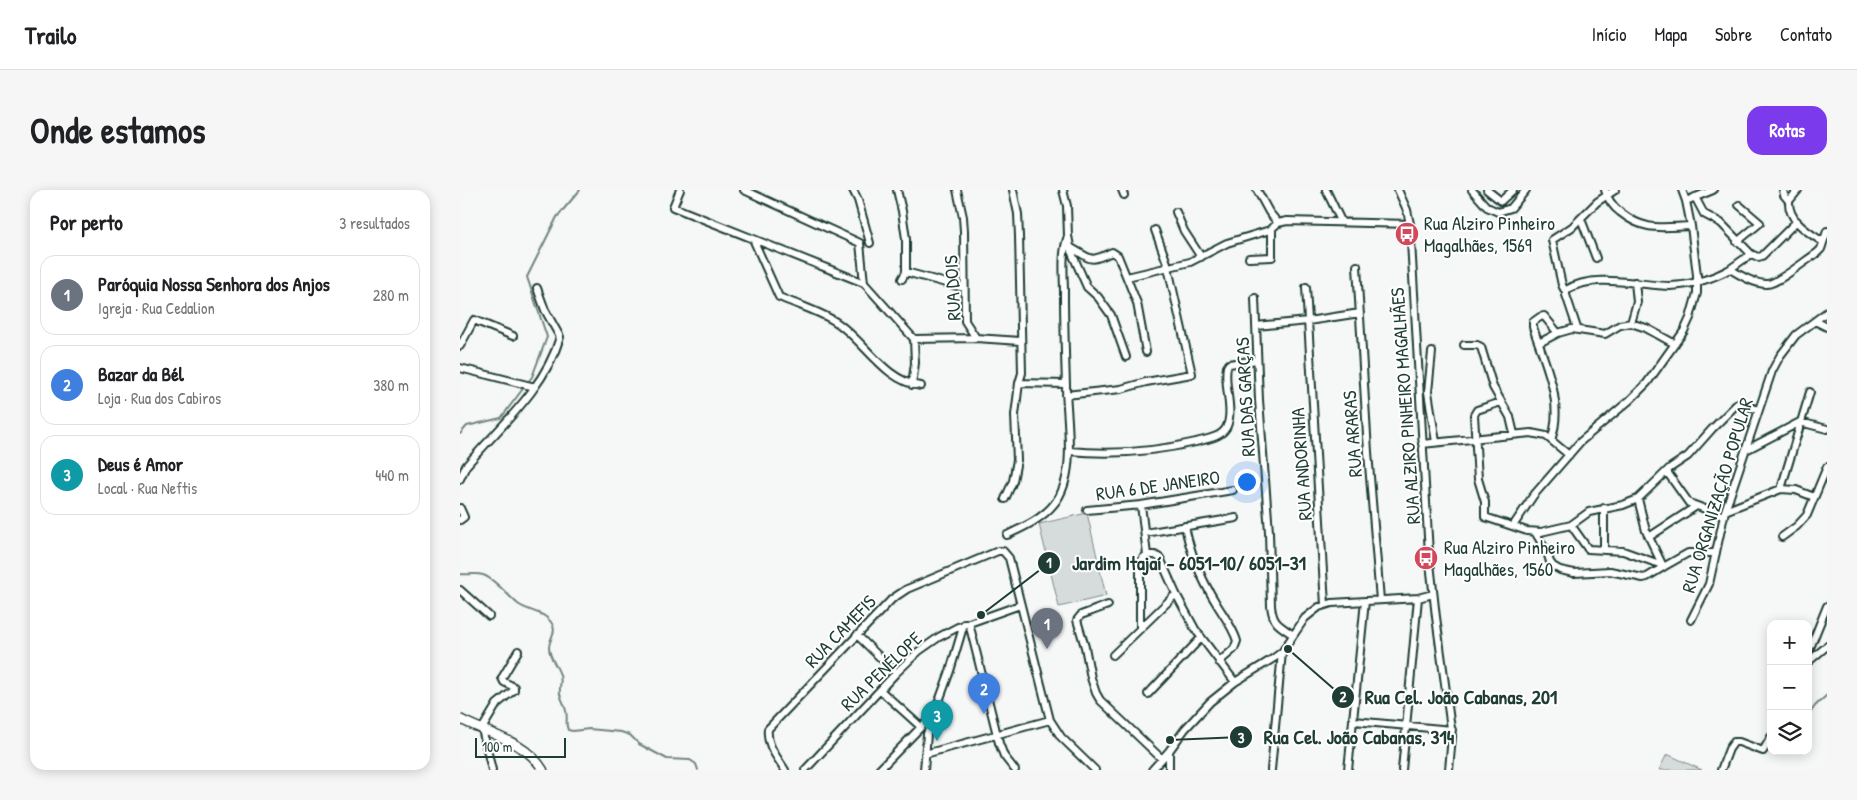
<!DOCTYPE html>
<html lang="pt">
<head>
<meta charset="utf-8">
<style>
  :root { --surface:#fff; --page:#f6f6f6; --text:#202124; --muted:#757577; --line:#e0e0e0; --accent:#7c3aed }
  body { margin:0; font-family:"Patrick Hand",sans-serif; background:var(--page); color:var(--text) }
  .controls { position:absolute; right:15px; bottom:15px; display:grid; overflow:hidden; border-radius:10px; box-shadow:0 2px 12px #0003 }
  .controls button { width:45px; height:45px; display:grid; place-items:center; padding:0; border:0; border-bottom:1px solid var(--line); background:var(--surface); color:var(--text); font:25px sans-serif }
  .scale { position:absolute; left:15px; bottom:12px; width:91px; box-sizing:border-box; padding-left:5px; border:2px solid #1f3d34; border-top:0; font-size:14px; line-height:18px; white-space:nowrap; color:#1f3d34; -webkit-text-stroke:4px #fff; paint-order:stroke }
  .you { position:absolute; left:786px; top:291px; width:18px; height:18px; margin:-12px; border:4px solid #fff; border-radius:50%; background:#1a73e8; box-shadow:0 0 0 8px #1a73e833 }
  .badge { display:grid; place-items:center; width:32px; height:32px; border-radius:50%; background:var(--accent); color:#fff; font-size:16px; font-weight:700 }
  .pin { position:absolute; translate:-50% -41px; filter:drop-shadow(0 1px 2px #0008) }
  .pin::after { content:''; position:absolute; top:26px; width:18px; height:15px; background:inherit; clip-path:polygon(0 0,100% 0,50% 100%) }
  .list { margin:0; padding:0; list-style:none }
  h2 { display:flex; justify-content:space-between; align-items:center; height:65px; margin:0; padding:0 20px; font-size:21px }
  h2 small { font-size:16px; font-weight:400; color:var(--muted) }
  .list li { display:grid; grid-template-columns:32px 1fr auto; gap:15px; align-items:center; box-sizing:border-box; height:80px; margin:0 10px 10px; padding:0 10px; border:1px solid var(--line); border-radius:15px }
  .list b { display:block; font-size:19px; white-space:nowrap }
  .list p { margin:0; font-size:16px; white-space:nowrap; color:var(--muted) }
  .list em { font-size:16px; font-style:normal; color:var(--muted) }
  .icon { flex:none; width:28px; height:28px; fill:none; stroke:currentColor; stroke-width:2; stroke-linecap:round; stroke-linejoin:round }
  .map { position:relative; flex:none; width:1367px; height:580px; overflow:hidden; border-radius:15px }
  header { display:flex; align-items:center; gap:30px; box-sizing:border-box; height:70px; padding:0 25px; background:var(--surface); border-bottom:1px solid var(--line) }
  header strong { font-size:24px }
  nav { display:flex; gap:28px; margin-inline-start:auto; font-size:18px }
  .intro { display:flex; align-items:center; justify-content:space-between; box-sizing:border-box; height:120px; padding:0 30px }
  h1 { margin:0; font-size:35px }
  .button { padding:12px 22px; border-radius:15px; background:var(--accent); color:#fff; font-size:18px; font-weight:700 }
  main { display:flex; gap:30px; padding:0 30px }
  aside { flex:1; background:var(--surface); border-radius:15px; box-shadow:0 2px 12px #0003 }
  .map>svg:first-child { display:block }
</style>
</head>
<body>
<header>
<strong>Trailo</strong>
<nav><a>Início</a><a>Mapa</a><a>Sobre</a><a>Contato</a></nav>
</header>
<div class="intro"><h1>Onde estamos</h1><a class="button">Rotas</a></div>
<main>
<aside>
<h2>Por perto<small>3 resultados</small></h2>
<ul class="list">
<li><span class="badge" style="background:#6b7280">1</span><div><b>Paróquia Nossa Senhora dos Anjos</b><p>Igreja · Rua Cedalion</p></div><em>280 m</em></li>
<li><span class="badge" style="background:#3f7fe0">2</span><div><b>Bazar da Bél</b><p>Loja · Rua dos Cabiros</p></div><em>380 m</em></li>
<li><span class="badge" style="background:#0f9aa8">3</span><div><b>Deus é Amor</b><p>Local · Rua Neftis</p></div><em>440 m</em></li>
</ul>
</aside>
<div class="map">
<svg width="1367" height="580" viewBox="0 0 1367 580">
  <rect width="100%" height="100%" fill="#f6f7f7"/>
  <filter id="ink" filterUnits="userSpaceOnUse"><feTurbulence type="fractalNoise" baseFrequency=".02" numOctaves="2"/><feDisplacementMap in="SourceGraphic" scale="10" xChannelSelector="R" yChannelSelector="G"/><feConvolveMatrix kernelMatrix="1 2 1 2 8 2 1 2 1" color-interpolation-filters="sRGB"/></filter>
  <g filter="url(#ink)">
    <path fill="#d6dcdb" stroke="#7a8c88" d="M 627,323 L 646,406 L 599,417 L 579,334 Z
      M 1207,564 L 1242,580 L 1199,580 Z"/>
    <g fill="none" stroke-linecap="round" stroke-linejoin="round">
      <path stroke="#72857f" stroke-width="2" d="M 68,192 L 72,187 L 87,147 L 67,87 L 97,27 L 120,0
        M 0,244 L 7,236 L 41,228 L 65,196
        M 0,384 C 7,385 16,383 23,385 C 34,388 49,407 58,414 C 69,422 83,421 91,432 C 98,442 90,446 89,457 C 89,468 97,475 100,485 C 102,492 99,497 100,504 C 101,509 105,515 106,521 C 108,528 105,534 108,540 L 113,541 L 129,539 L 161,542 L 170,545 L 179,554 L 207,569 L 230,570 L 236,574 L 238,580
        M 1348,526 L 1355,516 L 1367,505"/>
      <g stroke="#1f3d34" stroke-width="10">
        <path id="minor" d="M 220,0 L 213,17 L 404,93 L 454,149 L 455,173 L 452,195
          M 284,0 L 400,53 L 404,93
          M 393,0 L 398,10 L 410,53
          M 437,0 L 442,21 L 446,49 L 446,82 L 442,89
          M 497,0 L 503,27 L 504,41 L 505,131 L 516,148 L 560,151
          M 553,0 L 558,24 L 559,46 L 562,183 L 559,193 L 606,194
          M 603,0 L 607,16 L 608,46 L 611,61 L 627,97 L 638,107 L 651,125 L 666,167
          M 662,0 L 664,5
          M 797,0 L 809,22 L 818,33 L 827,31 L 950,34
          M 866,0 L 881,31
          M 938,0 L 947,20 L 950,34 L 969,364 L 976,427 L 992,546 L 989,580
          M 1012,0 L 1027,17 L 1038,22 L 1051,18 L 1066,0
          M 1027,0 L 1041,11 L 1053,0
          M 1145,0 C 1147,8 1153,17 1160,22 C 1185,42 1201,37 1231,36
          M 1323,0 L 1324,5 L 1329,11 C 1328,31 1348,42 1363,52
          M 1235,7 L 1244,24 L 1261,33 L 1291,64 L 1270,79
          M 1226,11 L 1253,0
          M 1329,11 L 1338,0
          M 716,22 L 724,41 L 741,67
          M 1121,29 L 1136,68
          M 293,49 L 319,107 C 338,115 359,121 376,132 C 405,151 424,191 461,196
          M 1277,52 L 1300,33 L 1279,15
          M 610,57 C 633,70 628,73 652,62 L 658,66 L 677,113 L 686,162
          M 1291,64 L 1298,67 L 1302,66 L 1337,31
          M 789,68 L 812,67 L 812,39
          M 897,76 L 908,262 L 920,410
          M 446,82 L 504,98
          M 667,87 L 730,72 L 767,53 L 810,40 L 818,33
          M 846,97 L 865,415
          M 1106,100 C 1135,82 1180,96 1210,96 C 1232,95 1252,89 1270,79 C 1280,85 1294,94 1307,94 C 1317,94 1346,70 1357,63 L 1361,59 L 1367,41
          M 795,108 L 799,210 L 809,342 L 811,416 C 813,433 818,435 832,444
          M 1355,131 L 1367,137
          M 1171,133 L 1177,112 L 1175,92
          M 796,136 L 848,131 L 900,123
          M 1117,138 L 1106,105 L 1106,100 L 1104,99 L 1102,95 L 1092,50 L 1112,37 L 1137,12 L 1155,0
          M 454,149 L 516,148
          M 1079,153 L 1098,143 L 1112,139 L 1145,144 L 1160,135 L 1171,133 L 1186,138 L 1215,154
          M 1004,155 L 1017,155 L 1021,157 L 1033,197 L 1050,227 L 1054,244
          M 0,156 L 14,130 L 53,146
          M 972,162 L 968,202 L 976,252
          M 0,178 L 75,197
          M 606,205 L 661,199 L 686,192 L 732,184 L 707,73 L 695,40
          M 1041,212 L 1017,220 L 1014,225 L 1018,289 L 1025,312 L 1025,327 L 1067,341 L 1081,342 L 1111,335 L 1129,322 L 1163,315 L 1178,309 L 1210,278 L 1228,266 L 1252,239 L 1277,214 L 1282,214 L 1298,220
          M 1091,250 C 1105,212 1084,172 1073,137 L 1073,132 L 1080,127 L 1084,126 L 1098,143
          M 962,254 L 1071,243 L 1086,246 L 1109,265
          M 1286,260 L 1340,232 L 1367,239
          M 609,261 C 652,265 694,262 736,252 C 746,249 760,248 766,238 C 775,222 763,194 767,177 L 769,174 L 797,170
          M 1207,282 L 1229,313 L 1264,326
          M 0,289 L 6,276 C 40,236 85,199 100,147 L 85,120 L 77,98
          M 1321,299 L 1350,202
          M 545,309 L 553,291 L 557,270 L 555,225 L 559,193
          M 1178,309 L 1186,341 L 1202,374
          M 681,315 L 687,365 L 695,365 L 700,368 L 716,404 L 735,439 L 775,492
          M 0,318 L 4,327 L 0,330
          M 627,320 L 681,315 L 773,300
          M 1265,321 L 1321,299 L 1336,300 L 1354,307
          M 1111,335 L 1128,359 L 1163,361 L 1205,376 L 1228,363 L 1256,363
          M 725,336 C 730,363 742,390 756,413 C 763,425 773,437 777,451 L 774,459 L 759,472
          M 1053,336 L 1073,306 L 1120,252 L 1170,210 L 1187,193 L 1224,141 L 1230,128 L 1237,103 L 1237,85 L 1231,36 L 1226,11 L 1222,0
          M 1075,342 L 1087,362 L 1090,372 L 1093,376 L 1100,380 L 1114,383 L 1150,381 L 1183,388 L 1187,387 L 1205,376
          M 685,343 L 776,328
          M 547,345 C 564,337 582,329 594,314 C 618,285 606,229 606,195 C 605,164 604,134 604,103 C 604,84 601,64 608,46
          M 1189,347 L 1235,317
          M 1322,347 L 1337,336 L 1347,325 L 1367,277
          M 1144,359 L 1144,318
          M 0,400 L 29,426
          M 648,415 L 621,425 L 617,430 L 625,457 L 631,488 L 636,503 L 640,510 L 702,569
          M 1231,430 L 1249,394 L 1265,321 L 1312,181 L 1320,166 L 1336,145 L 1367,122
          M 509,433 L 539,553 L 544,566 L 555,580
          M 680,439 L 680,373 L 683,368 L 687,365
          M 397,445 L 436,483
          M 1348,463 L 1367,416
          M 653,465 L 716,404
          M 1348,472 L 1367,456
          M 420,500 L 461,537
          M 688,504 L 741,448
          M 894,531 L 992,540
          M 709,561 L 709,580
          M 465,564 L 590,530
          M 32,580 L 22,539 L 37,514 L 54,500 L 54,497 L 44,492 L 42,488 L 58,461
          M 325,580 C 317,567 306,555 308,539 L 432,409 L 447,399 L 538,361 L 543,361 L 549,368 L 590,530 L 601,547 L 635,580
          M 345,580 L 436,483 L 459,461 L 479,447 L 498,437 L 560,415
          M 419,580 L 461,537 L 471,529
          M 464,580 L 467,544 L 490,481 L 504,434
          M 692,580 L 709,561 L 725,539 L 750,512 L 775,492 L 814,468 L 822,462 L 845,428 L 859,417 L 872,413 L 958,408 L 973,404
          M 811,580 L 822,462
          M 888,580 L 905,411
          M 942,580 L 958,408
          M 1261,580 L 1269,559 L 1274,552 L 1279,552 L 1303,561 L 1311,547"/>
      </g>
      <g stroke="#1f3d34" stroke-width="11">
        <path id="major" d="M 0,529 C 28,544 66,551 83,580"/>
      </g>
      <use href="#minor" stroke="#fff" stroke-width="6"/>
      <use href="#major" stroke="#fff" stroke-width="8"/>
    </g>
  </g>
  <defs>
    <g id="bus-disc" transform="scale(1.25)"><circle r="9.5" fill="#d1495b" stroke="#fff"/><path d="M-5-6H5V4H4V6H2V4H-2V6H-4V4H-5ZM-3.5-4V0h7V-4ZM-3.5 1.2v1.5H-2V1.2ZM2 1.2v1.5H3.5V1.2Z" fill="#fff"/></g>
  </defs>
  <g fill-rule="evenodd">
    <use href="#bus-disc" x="947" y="44"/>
    <use href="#bus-disc" x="966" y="368"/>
  </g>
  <g text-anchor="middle" stroke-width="4" stroke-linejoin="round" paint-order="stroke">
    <g font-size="19" fill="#1f3d34" stroke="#fff" text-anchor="start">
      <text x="964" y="40">Rua Alziro Pinheiro<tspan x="964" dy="22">Magalhães, 1569</tspan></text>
      <text x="984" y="364">Rua Alziro Pinheiro<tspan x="984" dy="22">Magalhães, 1560</tspan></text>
    </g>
    <g font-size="19" fill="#1f3d34" stroke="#fff">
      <text transform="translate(492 98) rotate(-93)" y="7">RUA DOIS</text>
      <text transform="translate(785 207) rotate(-93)" y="7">RUA DAS GARÇAS</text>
      <text transform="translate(945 216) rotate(-94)" y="7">RUA ALZIRO PINHEIRO MAGALHÃES</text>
      <text transform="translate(892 244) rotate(-94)" y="7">RUA ARARAS</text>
      <text transform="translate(841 274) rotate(-94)" y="7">RUA ANDORINHA</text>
      <text transform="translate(698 295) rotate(-8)" y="7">RUA 6 DE JANEIRO</text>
      <text transform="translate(1257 305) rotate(-73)" y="7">RUA ORGANIZAÇÃO POPULAR</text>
      <text transform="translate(380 441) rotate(-46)" y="7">RUA CAMEFIS</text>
      <text transform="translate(421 481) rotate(-44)" y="7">RUA PENÉLOPE</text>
    </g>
  </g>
  <path fill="none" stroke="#1f3d34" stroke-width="2" d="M521 425L589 373M828 459L883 507M710 550L781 547"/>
  <g fill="#1f3d34" stroke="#fff" stroke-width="2">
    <circle cx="521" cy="425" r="5"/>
    <circle cx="828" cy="459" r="5"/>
    <circle cx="710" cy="550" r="5"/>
    <circle cx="589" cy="373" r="12"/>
    <circle cx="883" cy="507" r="12"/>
    <circle cx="781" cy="547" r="12"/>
  </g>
  <g font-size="15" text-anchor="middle" font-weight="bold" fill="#fff">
    <text x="589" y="378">1</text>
    <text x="883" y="512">2</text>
    <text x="781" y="553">3</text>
  </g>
  <g font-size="20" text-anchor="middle" font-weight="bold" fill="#1f3d34" stroke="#fff" stroke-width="4" stroke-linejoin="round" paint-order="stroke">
    <text x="729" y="380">Jardim Itajaí - 6051-10/ 6051-31</text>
    <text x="1001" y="514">Rua Cel. João Cabanas, 201</text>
    <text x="899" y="554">Rua Cel. João Cabanas, 314</text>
  </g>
</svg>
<div class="controls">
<button>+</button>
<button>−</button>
<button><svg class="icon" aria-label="layers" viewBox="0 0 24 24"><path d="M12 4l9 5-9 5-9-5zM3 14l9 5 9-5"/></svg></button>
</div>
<div class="scale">100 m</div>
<div class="you"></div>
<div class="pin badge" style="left:587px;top:459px;background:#6b7280">1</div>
<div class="pin badge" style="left:524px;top:524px;background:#3f7fe0">2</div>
<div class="pin badge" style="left:477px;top:551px;background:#0f9aa8">3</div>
</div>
</main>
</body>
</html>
